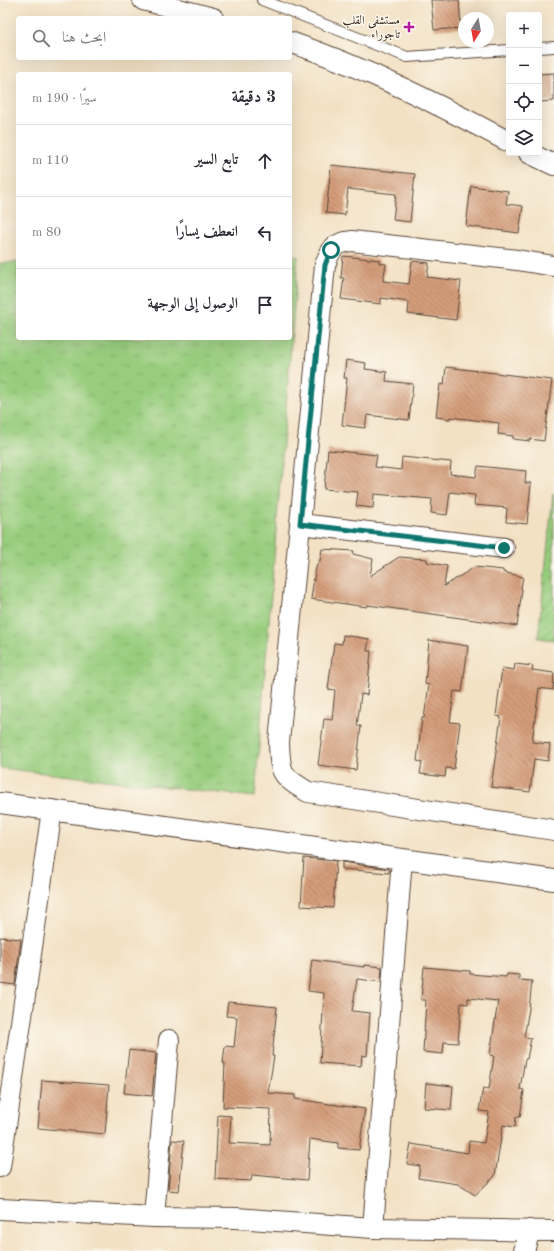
<!DOCTYPE html>
<html lang="ar">
<head>
<meta charset="utf-8">
<style>
  :root { --surface:#fff; --page:#f7f7f7; --text:#2b2b33; --muted:#7c7c81; --line:#e1e1e2 }
  body { margin:0; font-family:"Old Standard TT",Amiri,serif; background:var(--page); color:var(--text); direction:rtl }
  .controls { position:absolute; right:12px; top:12px; display:grid; overflow:hidden; border-radius:4px; box-shadow:0 4px 16px #0002 }
  .controls button { width:36px; height:36px; display:grid; place-items:center; padding:0; border:0; border-bottom:1px solid var(--line); background:var(--surface); color:var(--text); font:20px sans-serif }
  .compass { position:absolute; left:458px; top:12px; width:36px; height:36px; border-radius:50%; background:var(--surface); box-shadow:0 4px 16px #0002; rotate:191deg }
  .stop { position:absolute; width:12px; height:12px; margin:-9px; border:3px solid #0f766e; border-radius:50%; background:#fff }
  .stop.end { background:#0f766e; border-color:#fff; box-shadow:0 1px 4px #0008 }
  .list { margin:0; padding:0; list-style:none }
  h2 { display:flex; justify-content:space-between; align-items:center; height:52px; margin:0; padding:0 16px; font-size:17px }
  h2 small { font-size:13px; font-weight:400; color:var(--muted) }
  .list li { display:grid; grid-template-columns:26px 1fr auto; gap:12px; align-items:center; box-sizing:border-box; height:72px; padding:0 16px; border-top:1px solid var(--line) }
  .list b { display:block; font-size:15px; white-space:nowrap }
  .list em { font-size:13px; font-style:normal; color:var(--muted) }
  .icon { flex:none; width:22px; height:22px; fill:none; stroke:currentColor; stroke-width:2; stroke-linecap:round; stroke-linejoin:round }
  .map { position:relative; flex:none; width:554px; height:1251px; overflow:hidden; direction:ltr }
  .search { position:absolute; background:var(--surface); box-shadow:0 4px 16px #0002; left:16px; top:16px; width:276px; height:44px; display:flex; align-items:center; gap:10px; box-sizing:border-box; padding:0 14px; border-radius:4px; color:var(--muted); font-size:15px }
  .panel { position:absolute; background:var(--surface); box-shadow:0 4px 16px #0002; left:16px; top:72px; width:276px; height:268px; border-radius:4px; direction:rtl }
  .map>svg:first-child { display:block }
</style>
</head>
<body>
<div class="map">
<svg width="554" height="1251" viewBox="0 0 554 1251">
  <defs>
    <pattern id="grass-tufts" width="24" height="20" patternUnits="userSpaceOnUse"><rect width="24" height="20" fill="#98cd7e"/><path d="M3 7l-1-3M5 7V3M7 7l1-3M15 17l-1-3M17 17v-4M19 17l1-3" fill="none" stroke="#84b06c"/></pattern>
    <pattern id="garden-furrows" width="10" height="10" patternUnits="userSpaceOnUse"><rect width="10" height="10" fill="#98cd7e"/><path d="M-1 1l2-2M0 10L10 0M9 11l2-2" fill="none" stroke="#84b06c"/></pattern>
    <pattern id="building-back-hatch" width="6" height="6" patternUnits="userSpaceOnUse"><rect width="6" height="6" fill="#d49d7a"/><path d="M-1 5l2 2M0 0l6 6M5-1l2 2" fill="none" stroke="#ad8063"/></pattern>
  </defs>
  <rect width="100%" height="100%" fill="#fbf7ec"/>
  <filter id="ink" filterUnits="userSpaceOnUse"><feTurbulence type="fractalNoise" baseFrequency=".025" numOctaves="2"/><feDisplacementMap in="SourceGraphic" scale="8" xChannelSelector="R" yChannelSelector="G"/><feConvolveMatrix kernelMatrix="1 2 1 2 8 2 1 2 1" color-interpolation-filters="sRGB"/></filter>
  <filter id="wash" filterUnits="userSpaceOnUse"><feTurbulence type="fractalNoise" baseFrequency=".012" numOctaves="4" result="noise"/><feDisplacementMap in="SourceGraphic" scale="16" xChannelSelector="R" yChannelSelector="G"/><feGaussianBlur stdDeviation="0.9" result="paint"/><feColorMatrix in="noise" values="0 0 0 0 0 0 0 0 0 0 0 0 0 0 0 0 0 1.4 0 .05"/><feComposite in="paint" operator="in"/></filter>
  <g filter="url(#wash)">
    <rect width="100%" height="100%" fill="#f3e1c4"/>
    <path fill="url(#grass-tufts)" stroke="#6a7c4e" d="M 290,256 L 298,256 L 255,797 L 0,768 L 0,263 L 18,262 L 18,338 L 290,338 Z"/>
    <path fill="url(#garden-furrows)" stroke="#6a7c4e" d="M 553,494 L 554,494 L 554,640 L 538,638 Z"/>
    <g id="blocks">
      <path fill="url(#building-back-hatch)" d="M 431,0 L 459,0 L 461,28 L 434,30 Z
        M 554,73 L 554,101 L 539,102 L 539,74 Z
        M 331,165 L 415,174 L 410,222 L 393,220 L 396,194 L 348,189 L 345,215 L 326,213 Z
        M 471,186 L 508,191 L 506,204 L 523,206 L 519,233 L 466,226 Z
        M 343,256 L 379,260 L 379,263 L 386,264 L 383,281 L 409,284 L 412,261 L 429,263 L 427,277 L 461,281 L 456,320 L 408,314 L 409,302 L 381,298 L 381,304 L 341,299 L 344,278 L 341,278 Z
        M 346,360 L 366,363 L 365,369 L 387,372 L 386,381 L 413,384 L 409,420 L 367,415 L 365,428 L 342,425 L 347,378 L 344,378 Z
        M 446,367 L 552,380 L 544,441 L 530,439 L 530,441 L 513,439 L 513,436 L 498,434 L 499,423 L 450,417 L 450,419 L 436,417 L 440,384 L 444,385 Z
        M 328,450 L 377,455 L 375,467 L 401,470 L 402,457 L 451,462 L 450,474 L 476,477 L 478,466 L 526,471 L 525,483 L 531,483 L 527,524 L 506,522 L 507,508 L 474,505 L 475,495 L 450,492 L 447,515 L 431,513 L 432,499 L 374,494 L 373,508 L 356,506 L 358,492 L 324,489 Z
        M 322,549 L 354,551 L 353,554 L 373,559 L 370,576 L 399,557 L 427,559 L 427,562 L 447,566 L 444,586 L 475,567 L 503,570 L 503,572 L 523,577 L 521,588 L 522,590 L 517,626 L 368,605 L 367,607 L 311,599 L 315,572 L 317,564 L 320,561 Z
        M 343,635 L 369,639 L 367,651 L 371,651 L 367,695 L 361,694 L 357,726 L 361,726 L 356,770 L 318,765 L 324,719 L 332,720 L 335,690 L 328,689 L 334,643 L 342,644 Z
        M 429,640 L 468,646 L 462,692 L 454,691 L 450,722 L 460,723 L 454,769 L 446,768 L 445,777 L 420,774 L 422,762 L 417,761 L 422,718 L 424,718 L 429,685 L 425,684 Z
        M 515,664 L 533,666 L 532,670 L 554,673 L 553,690 L 539,688 L 532,742 L 550,744 L 548,761 L 534,759 L 530,792 L 491,787 L 501,717 L 496,716 L 502,668 L 514,670 Z
        M 304,858 L 336,861 L 333,908 L 301,906 Z
        M 342,862 L 389,869 L 389,873 L 342,869 Z
        M 0,937 L 21,939 L 15,985 L 0,983 Z
        M 312,960 L 364,967 L 364,965 L 382,967 L 381,982 L 357,979 L 352,1011 L 370,1013 L 367,1056 L 362,1055 L 361,1066 L 320,1063 L 324,993 L 308,991 Z
        M 424,967 L 470,971 L 470,974 L 506,977 L 507,974 L 519,975 L 519,980 L 532,981 L 529,1009 L 524,1037 L 531,1038 L 527,1059 L 525,1059 L 520,1089 L 524,1090 L 520,1117 L 516,1117 L 515,1127 L 503,1125 L 495,1176 L 475,1195 L 458,1184 L 418,1178 L 420,1166 L 407,1164 L 411,1144 L 468,1153 L 469,1141 L 484,1143 L 489,1112 L 479,1111 L 483,1088 L 489,1089 L 494,1056 L 490,1055 L 498,1001 L 468,998 L 468,1004 L 461,1003 L 458,1043 L 444,1042 L 443,1054 L 423,1052 L 426,1000 L 421,1000 Z
        M 228,1002 L 277,1007 L 272,1056 L 274,1056 L 268,1093 L 295,1095 L 295,1099 L 365,1109 L 359,1150 L 338,1148 L 338,1143 L 310,1139 L 307,1180 L 252,1175 L 251,1181 L 215,1179 L 218,1115 L 231,1116 L 229,1143 L 270,1145 L 271,1109 L 223,1107 L 225,1063 L 223,1063 L 225,1046 L 234,1047 L 237,1017 L 226,1016 Z
        M 129,1050 L 156,1053 L 152,1096 L 124,1093 Z
        M 42,1080 L 109,1085 L 105,1134 L 38,1128 Z
        M 426,1083 L 453,1086 L 451,1110 L 424,1108 Z
        M 172,1140 L 184,1141 L 179,1191 L 168,1190 Z"/>
    </g>
  </g>
  <g filter="url(#ink)">
    <use href="#blocks" fill-opacity="0" stroke="#574537" stroke-width="1"/>
    <g fill="none" stroke-linecap="round" stroke-linejoin="round">
      <g stroke="#574537" stroke-width="12">
        <path id="service" d="M 262,0 L 407,57 L 509,50
          M 539,48 L 554,47"/>
      </g>
      <g stroke="#574537" stroke-width="22">
        <path id="minor" d="M 143,0 L 213,18
          M 290,42 C 366,68 438,104 509,142
          M 529,153 L 554,165
          M 554,266 L 517,260 L 352,241 C 333,243 331,249 325,265 L 279,742 C 280,772 280,776 308,792 L 554,830
          M 300,524 L 504,548
          M 0,803 L 554,880
          M 0,1167 L 52,810
          M 0,1209 L 154,1217 L 236,1218 L 373,1228 L 554,1231
          M 154,1217 L 169,1040
          M 373,1228 L 402,859
          M 524,1251 L 530,1230"/>
      </g>
      <use href="#service" stroke="#fff" stroke-width="10"/>
      <use href="#minor" stroke="#fff" stroke-width="20"/>
    </g>
  </g>
  <g fill="none" stroke-linecap="round" stroke-linejoin="round" filter="url(#ink)">
    <path stroke="#0f766e" stroke-width="5" d="M 331,250 L 325,265 L 300,524 L 504,548"/>
  </g>
  <path fill="#b5179e" stroke="#fbf7ec" stroke-width="1.5" d="M407 21h4v4h4v4h-4v4h-4v-4h-4v-4h4z"/>
  <g text-anchor="middle" stroke-width="3" stroke-linejoin="round" paint-order="stroke">
    <g font-size="12" fill="#3b2a1e" stroke="#fbf7ec" text-anchor="end">
      <text x="400" y="24">مستشفى القلب<tspan x="400" dy="14">تاجوراء</tspan></text>
    </g>
  </g>
</svg>
<div class="controls">
<button>+</button>
<button>−</button>
<button><svg class="icon" aria-label="locate" viewBox="0 0 24 24"><circle cx="12" cy="12" r="6"/><path d="M12 2v4M12 18v4M2 12h4M18 12h4"/></svg></button>
<button><svg class="icon" aria-label="layers" viewBox="0 0 24 24"><path d="M12 4l9 5-9 5-9-5zM3 14l9 5 9-5"/></svg></button>
</div>
<svg class="compass" viewBox="-18 -18 36 36"><path d="M0-13l5 13h-10z" fill="#e53935"/><path d="M0 13l5-13h-10z" fill="#7c7c81"/></svg>
<div class="stop" style="left:331px;top:250px"></div>
<div class="stop end" style="left:504px;top:548px"></div>
<div class="search"><svg class="icon" aria-label="search" viewBox="0 0 24 24"><circle cx="10" cy="10" r="6"/><path d="M15 15l6 6"/></svg>ابحث هنا</div>
<section class="panel">
<h2>3 دقيقة<small>سيرًا · 190 m</small></h2>
<ul class="list">
<li><svg class="icon" aria-label="ahead" viewBox="0 0 24 24"><path d="M12 20V5M6 11l6-6 6 6"/></svg><div><b>تابع السير</b></div><em>110 m</em></li>
<li><svg class="icon" aria-label="left" viewBox="0 0 24 24"><path d="M17 20v-9H6M10 6l-5 5 5 5"/></svg><div><b>انعطف يسارًا</b></div><em>80 m</em></li>
<li><svg class="icon" aria-label="arrive" viewBox="0 0 24 24"><path d="M6 21V4h12l-3 4 3 4H6"/></svg><div><b>الوصول إلى الوجهة</b></div></li>
</ul>
</section>
</div>
</body>
</html>
